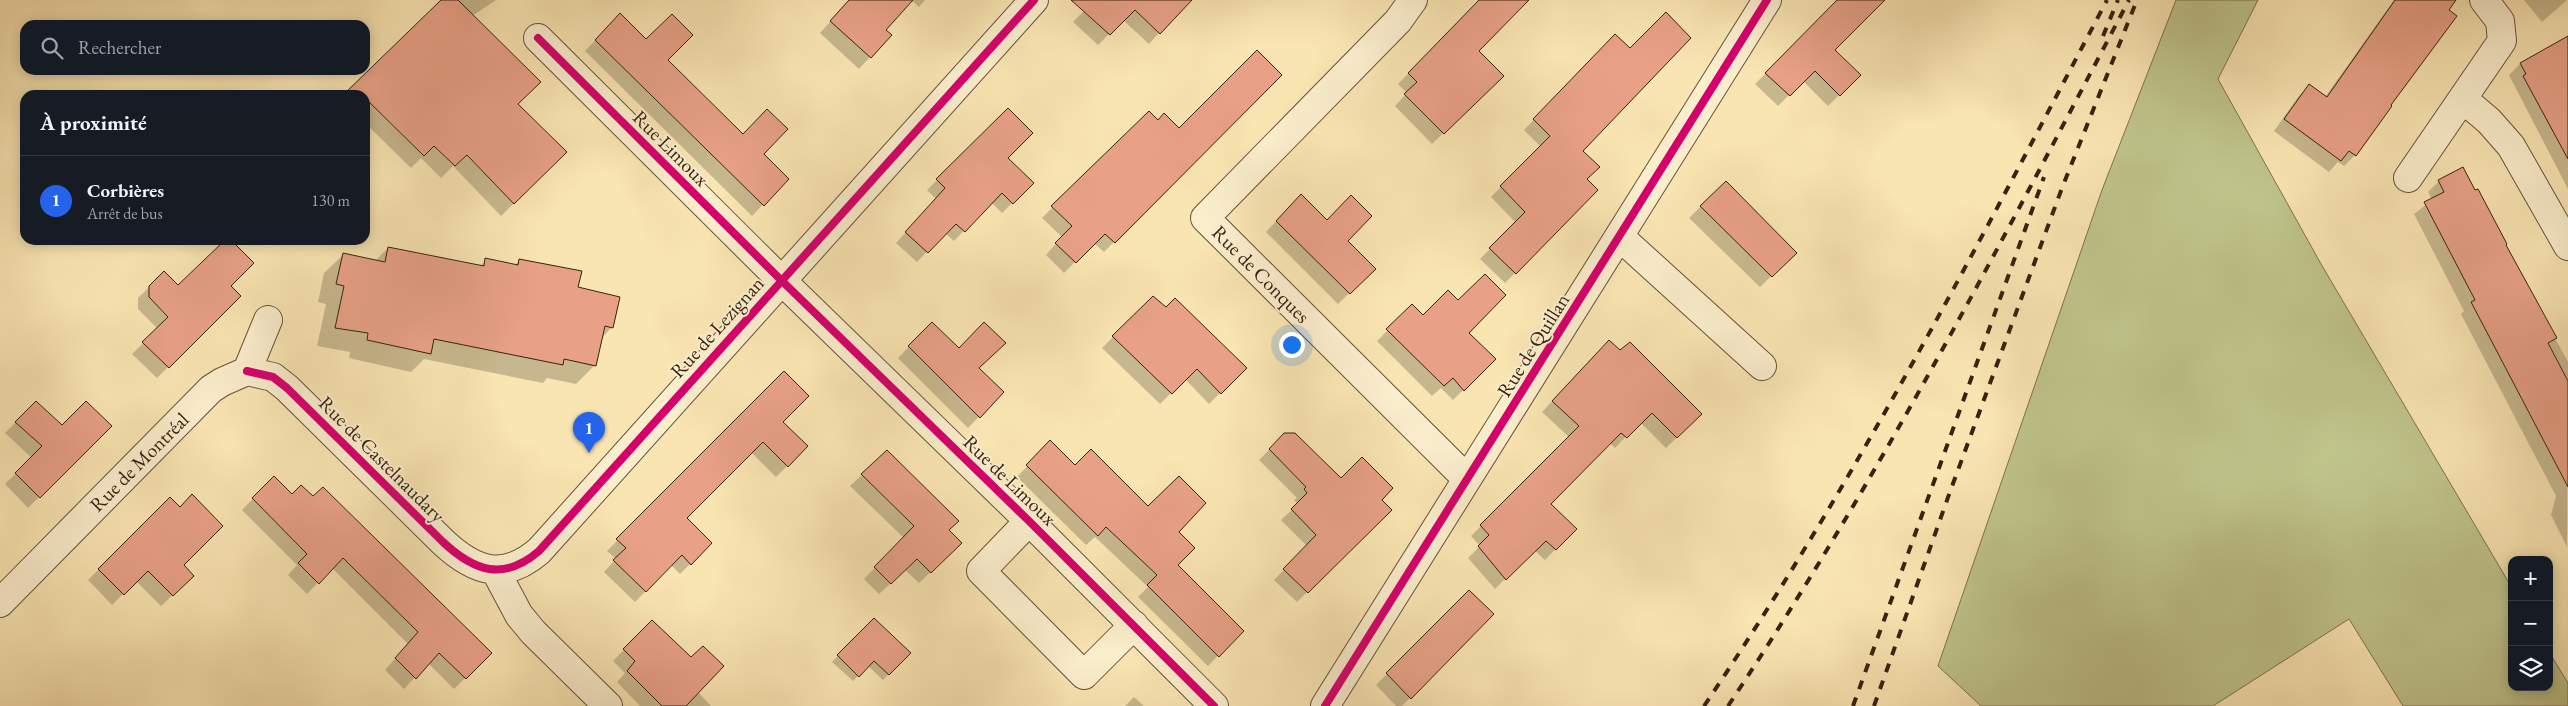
<!DOCTYPE html>
<html lang="fr">
<head>
<meta charset="utf-8">
<style>
  :root { --surface:#171b24; --page:#20242c; --text:#f1f3f6; --muted:#9ea1a6; --line:#363941; --accent:#2563eb }
  body { margin:0; font-family:"EB Garamond",serif; background:var(--page); color:var(--text) }
  .controls { position:absolute; right:15px; bottom:15px; display:grid; overflow:hidden; border-radius:10px; box-shadow:0 2px 12px #0003 }
  .controls button { width:45px; height:45px; display:grid; place-items:center; padding:0; border:0; border-bottom:1px solid var(--line); background:var(--surface); color:var(--text); font:25px sans-serif }
  .you { position:absolute; left:1291px; top:344px; width:18px; height:18px; margin:-12px; border:4px solid #fff; border-radius:50%; background:#1a73e8; box-shadow:0 0 0 8px #1a73e833 }
  .badge { display:grid; place-items:center; width:32px; height:32px; border-radius:50%; background:var(--accent); color:#fff; font-size:16px; font-weight:700 }
  .pin { position:absolute; translate:-50% -41px; filter:drop-shadow(0 1px 2px #0008) }
  .pin::after { content:''; position:absolute; top:26px; width:18px; height:15px; background:inherit; clip-path:polygon(0 0,100% 0,50% 100%) }
  .list { margin:0; padding:0; list-style:none }
  h2 { display:flex; justify-content:space-between; align-items:center; height:65px; margin:0; padding:0 20px; font-size:21px }
  h2 small { font-size:16px; font-weight:400; color:var(--muted) }
  .list li { display:grid; grid-template-columns:32px 1fr auto; gap:15px; align-items:center; box-sizing:border-box; height:90px; padding:0 20px; border-top:1px solid var(--line) }
  .list b { display:block; font-size:19px; white-space:nowrap }
  .list p { margin:0; font-size:16px; white-space:nowrap; color:var(--muted) }
  .list em { font-size:16px; font-style:normal; color:var(--muted) }
  .icon { flex:none; width:28px; height:28px; fill:none; stroke:currentColor; stroke-width:2; stroke-linecap:round; stroke-linejoin:round }
  .map { position:relative; flex:none; width:2568px; height:706px; overflow:hidden }
  .search { position:absolute; background:var(--surface); box-shadow:0 2px 12px #0003; left:20px; top:20px; width:350px; height:55px; display:flex; align-items:center; gap:12px; box-sizing:border-box; padding:0 18px; border-radius:15px; color:var(--muted); font-size:19px }
  .panel { position:absolute; background:var(--surface); box-shadow:0 2px 12px #0003; left:20px; top:90px; width:350px; height:155px; border-radius:15px }
  .map>svg:first-child { display:block }
</style>
</head>
<body>
<div class="map">
<svg width="2568" height="706" viewBox="0 0 2568 706">
  <rect width="100%" height="100%" fill="#f9e5b2"/>
  <filter id="stains"><feTurbulence type="fractalNoise" baseFrequency=".004" numOctaves="4"/><feColorMatrix values="0 0 0 0 .2 0 0 0 0 .09 0 0 0 0 .02 0 0 0 .5 -.17"/></filter>
  <radialGradient id="worn" r=".72"><stop offset=".6" stop-color="#630" stop-opacity="0"/><stop offset="1" stop-color="#630" stop-opacity=".3"/></radialGradient>
  <path fill="#bfc48b" stroke="#7c724e" d="M 2176,0 L 2258,0 L 2218,79 L 2321,264 L 2512,588 L 2512,687 L 2549,687 L 2549,652 L 2568,683 L 2568,706 L 2403,706 L 2349,619 L 2213,706 L 1981,706 L 1938,666 L 2102,190 Z"/>
  <path fill="#0003" d="M 443,0 L 496,0 L 472,16 L 516,105 L 565,152 L 501,216 L 453,166 L 441,178 L 421,158 L 411,168 L 365,123 L 365,95 L 345,95 Z
    M 850,0 L 911,0 L 884,30 L 870,57 L 859,69 L 820,33 Z
    M 911,0 L 925,0 L 919,7 Z
    M 1095,0 L 1165,0 L 1159,33 L 1149,44 L 1123,20 L 1098,45 L 1073,22 Z
    M 1481,0 L 1501,0 L 1478,51 L 1502,76 L 1432,144 L 1395,106 L 1407,93 L 1398,84 Z
    M 1839,0 L 1882,0 L 1833,50 L 1859,75 L 1828,106 L 1803,81 L 1778,106 L 1755,84 Z
    M 2394,0 L 2455,0 L 2355,155 L 2344,166 L 2338,162 L 2329,172 L 2274,131 L 2298,97 L 2309,86 L 2325,97 Z
    M 2524,0 L 2567,0 L 2542,22 Z
    M 620,15 L 787,179 L 752,216 L 585,51 Z
    M 2568,37 L 2568,189 L 2509,75 L 2520,64 Z
    M 1605,46 L 1581,151 L 1586,179 L 1597,190 L 1505,283 L 1480,259 L 1516,223 L 1491,197 L 1541,147 L 1524,130 Z
    M 1280,75 L 1104,252 L 1094,243 L 1064,273 L 1046,255 L 1062,237 L 1042,218 L 1099,160 L 1158,121 L 1179,130 Z
    M 1008,110 L 1006,158 L 1032,183 L 1002,213 L 991,202 L 954,241 L 945,233 L 917,262 L 896,243 L 936,199 L 927,190 Z
    M 2439,181 L 2504,245 L 2568,362 L 2567,547 L 2551,515 L 2556,496 L 2461,314 L 2464,311 L 2414,214 L 2432,200 L 2428,192 Z
    M 1726,182 L 1784,264 L 1760,287 L 1689,218 Z
    M 1290,207 L 1346,241 L 1374,269 L 1338,304 L 1266,232 Z
    M 226,240 L 229,240 L 230,286 L 239,296 L 157,378 L 132,354 L 158,329 L 138,309 L 138,298 L 164,273 L 178,287 Z
    M 388,248 L 479,267 L 486,260 L 514,266 L 520,260 L 577,288 L 612,327 L 601,339 L 595,365 L 576,384 L 547,378 L 543,383 L 424,359 L 411,372 L 349,358 L 350,352 L 317,346 L 326,304 L 318,302 L 324,273 L 343,255 L 375,261 Z
    M 1153,297 L 1245,368 L 1209,404 L 1185,379 L 1160,404 L 1102,348 Z
    M 1412,306 L 1423,317 L 1468,333 L 1494,359 L 1453,400 L 1441,388 L 1432,396 L 1377,341 Z
    M 932,323 L 1003,392 L 968,428 L 898,358 Z
    M 1598,352 L 1701,414 L 1666,448 L 1640,422 L 1615,448 L 1610,443 L 1549,504 L 1575,529 L 1545,560 L 1534,550 L 1495,589 L 1468,558 L 1480,546 L 1471,536 L 1569,437 L 1542,412 Z
    M 784,373 L 781,422 L 807,446 L 776,477 L 751,452 L 686,518 L 711,543 L 680,574 L 671,565 L 635,602 L 604,572 L 616,559 L 607,551 Z
    M 36,402 L 62,427 L 110,426 L 28,508 L 5,484 L 32,458 L 5,433 Z
    M 1284,435 L 1341,479 L 1380,500 L 1390,510 L 1297,602 L 1274,580 L 1307,546 L 1281,520 L 1298,504 L 1294,500 L 1297,498 L 1259,460 Z
    M 1050,442 L 1075,466 L 1148,508 L 1177,532 L 1176,565 L 1242,631 L 1208,666 L 1138,597 L 1148,587 L 1095,537 L 1086,545 L 1017,477 Z
    M 887,451 L 948,530 L 961,543 L 919,583 L 905,570 L 879,594 L 864,579 L 904,538 L 850,486 Z
    M 274,477 L 292,495 L 490,653 L 454,689 L 428,663 L 404,689 L 385,670 L 408,644 L 332,568 L 307,594 L 288,575 L 297,565 L 242,510 Z
    M 170,499 L 182,565 L 193,576 L 161,606 L 136,581 L 112,605 L 88,580 Z
    M 1469,591 L 1493,614 L 1402,706 L 1396,706 L 1376,685 Z
    M 874,619 L 909,653 L 883,680 L 868,666 L 853,681 L 832,662 Z
    M 652,621 L 698,692 L 711,706 L 640,706 L 617,682 L 625,673 L 613,661 Z
    M 1134,697 L 1144,706 L 1125,706 Z"/>
  <path fill="#e8a187" stroke="#382111" d="M 441,0 L 458,0 L 541,82 L 518,104 L 567,152 L 514,204 L 467,155 L 455,166 L 434,146 L 424,156 L 365,98 L 365,95 L 343,95 Z
    M 849,0 L 913,0 L 886,30 L 892,35 L 871,58 L 830,21 Z
    M 1071,0 L 1192,0 L 1160,34 L 1135,10 L 1110,35 Z
    M 1479,0 L 1529,0 L 1479,51 L 1504,76 L 1444,134 L 1404,94 L 1417,82 L 1408,73 Z
    M 1837,0 L 1885,0 L 1835,50 L 1861,75 L 1840,96 L 1815,71 L 1790,96 L 1765,73 Z
    M 2395,0 L 2456,0 L 2449,10 L 2457,16 L 2391,105 L 2392,106 L 2356,156 L 2349,151 L 2341,161 L 2284,119 L 2309,84 L 2327,97 Z
    M 1666,12 L 1691,38 L 1583,151 L 1600,167 L 1587,179 L 1598,190 L 1516,274 L 1489,248 L 1525,212 L 1500,186 L 1550,136 L 1533,119 L 1615,34 L 1630,48 Z
    M 620,13 L 646,39 L 672,14 L 693,35 L 668,60 L 743,134 L 767,109 L 788,129 L 764,154 L 789,179 L 764,206 L 595,40 Z
    M 2568,36 L 2568,159 L 2523,76 L 2526,74 L 2520,63 Z
    M 1257,50 L 1282,75 L 1115,243 L 1105,234 L 1076,263 L 1055,243 L 1072,226 L 1051,206 L 1149,111 L 1158,120 L 1164,113 L 1179,128 Z
    M 1008,108 L 1033,133 L 1008,158 L 1034,183 L 1013,204 L 1002,193 L 965,232 L 956,224 L 928,253 L 905,232 L 945,188 L 936,179 Z
    M 2463,167 L 2475,190 L 2478,189 L 2507,244 L 2506,245 L 2557,338 L 2548,343 L 2568,381 L 2568,487 L 2471,302 L 2475,300 L 2424,202 L 2444,192 L 2438,180 Z
    M 1726,181 L 1797,253 L 1772,277 L 1700,206 Z
    M 1301,194 L 1327,220 L 1351,195 L 1372,216 L 1348,241 L 1376,269 L 1350,294 L 1276,221 Z
    M 225,240 L 231,240 L 254,263 L 231,286 L 241,296 L 169,368 L 142,342 L 168,317 L 149,297 L 149,286 L 164,271 L 178,285 Z
    M 388,247 L 484,266 L 485,258 L 518,265 L 519,259 L 582,271 L 578,287 L 620,297 L 613,328 L 605,326 L 596,366 L 564,359 L 563,365 L 434,339 L 431,354 L 367,340 L 368,333 L 335,328 L 344,286 L 336,284 L 343,253 L 385,262 Z
    M 1485,274 L 1506,295 L 1469,333 L 1496,359 L 1464,391 L 1453,378 L 1444,386 L 1386,329 L 1412,304 L 1423,315 L 1448,290 L 1458,300 Z
    M 1153,296 L 1166,307 L 1175,298 L 1247,368 L 1221,394 L 1197,369 L 1172,394 L 1112,336 Z
    M 932,322 L 959,348 L 984,322 L 1006,343 L 979,368 L 1004,392 L 980,418 L 908,346 Z
    M 1609,340 L 1620,350 L 1630,342 L 1702,414 L 1677,438 L 1652,413 L 1627,438 L 1621,433 L 1551,504 L 1577,529 L 1556,550 L 1546,541 L 1506,580 L 1478,546 L 1489,535 L 1480,525 L 1579,426 L 1552,401 Z
    M 784,371 L 809,396 L 783,422 L 808,446 L 788,467 L 763,442 L 687,518 L 712,543 L 691,565 L 682,555 L 646,592 L 613,560 L 626,548 L 616,539 Z
    M 36,401 L 62,425 L 86,401 L 112,426 L 40,498 L 15,473 L 42,446 L 15,422 Z
    M 1284,433 L 1295,433 L 1341,478 L 1362,457 L 1393,488 L 1382,500 L 1392,510 L 1308,593 L 1283,569 L 1316,535 L 1291,509 L 1307,493 L 1304,489 L 1306,487 L 1269,449 Z
    M 1050,440 L 1075,465 L 1091,449 L 1148,506 L 1179,476 L 1206,503 L 1179,532 L 1195,548 L 1178,565 L 1244,631 L 1219,657 L 1147,585 L 1157,575 L 1106,527 L 1098,536 L 1026,465 Z
    M 887,450 L 959,521 L 949,530 L 962,543 L 931,573 L 917,559 L 891,584 L 874,567 L 914,526 L 861,474 Z
    M 274,476 L 292,494 L 301,485 L 313,496 L 323,487 L 492,653 L 466,679 L 439,653 L 416,679 L 395,658 L 418,632 L 343,558 L 319,584 L 298,563 L 307,554 L 252,498 Z
    M 192,494 L 223,526 L 184,565 L 194,576 L 173,596 L 148,571 L 124,595 L 98,569 L 170,497 L 180,507 Z
    M 1469,590 L 1494,614 L 1411,699 L 1386,673 Z
    M 874,618 L 911,653 L 889,675 L 874,661 L 859,677 L 837,655 Z
    M 652,620 L 691,657 L 703,646 L 724,666 L 686,706 L 662,706 L 627,671 L 635,661 L 623,649 Z"/>
  <g fill="none" stroke-linecap="round" stroke-linejoin="round">
    <g stroke="#685239" stroke-width="30">
      <path id="minor" d="M 1413,0 L 1398,21 L 1205,218 L 1467,479
        M 538,38 L 781,280 L 1029,521 L 1214,706
        M 2463,99 L 2489,121 L 2511,146 L 2568,246
        M 2408,178 L 2502,41 L 2500,21 L 2484,0
        M 1620,237 L 1762,366
        M 247,371 L 273,377 L 287,388 L 443,542 C 475,572 504,581 539,551 L 1034,0
        M 1029,521 L 981,571 L 1084,675 L 1134,625
        M 495,570 L 519,615 L 533,632 L 608,706
        M 0,603 L 211,389 L 222,382 L 247,371 L 268,320
        M 1325,706 L 1767,0"/>
    </g>
    <use href="#minor" stroke="#fbeecd" stroke-width="28"/>
    <path stroke="#382111" stroke-width="4" stroke-dasharray="9 9" stroke-linecap="butt" d="M 2103,36 L 2118,0
      M 1704,706 C 1856,481 1981,239 2107,0
      M 1728,706 C 1878,481 2003,239 2129,0
      M 1853,706 L 2044,177
      M 1874,706 L 1951,489 L 2062,188 L 2137,0"/>
    <g stroke="#fbeecd" stroke-width="11">
      <path id="cycleway" d="M 538,38 L 781,280 L 1029,521 L 1214,706
        M 247,371 L 273,377 L 287,388 L 443,542 C 475,572 504,581 539,551 L 1034,0
        M 1325,706 L 1767,0"/>
    </g>
    <use href="#cycleway" stroke="#d6006c" stroke-width="8"/>
  </g>
  <g text-anchor="middle" stroke-width="4" stroke-linejoin="round" paint-order="stroke">
    <g font-size="20" fill="#382111" stroke="#fbeecd">
      <text transform="translate(671 148) rotate(45)" y="7">Rue Limoux</text>
      <text transform="translate(1261 274) rotate(45)" y="7">Rue de Conques</text>
      <text transform="translate(717 327) rotate(-48)" y="7">Rue de Lezignan</text>
      <text transform="translate(1533 345) rotate(-58)" y="7">Rue de Quillan</text>
      <text transform="translate(382 459) rotate(45)" y="7">Rue de Castelnaudary</text>
      <text transform="translate(139 462) rotate(-45)" y="7">Rue de Montréal</text>
      <text transform="translate(1010 480) rotate(44)" y="7">Rue de Limoux</text>
    </g>
  </g>
  <rect width="100%" height="100%" filter="url(#stains)"/>
  <rect width="100%" height="100%" fill="url(#worn)"/>
</svg>
<div class="controls">
<button>+</button>
<button>−</button>
<button><svg class="icon" aria-label="layers" viewBox="0 0 24 24"><path d="M12 4l9 5-9 5-9-5zM3 14l9 5 9-5"/></svg></button>
</div>
<div class="you"></div>
<div class="pin badge" style="left:589px;top:453px">1</div>
<div class="search"><svg class="icon" aria-label="search" viewBox="0 0 24 24"><circle cx="10" cy="10" r="6"/><path d="M15 15l6 6"/></svg>Rechercher</div>
<section class="panel">
<h2>À proximité<small></small></h2>
<ul class="list">
<li><span class="badge">1</span><div><b>Corbières</b><p>Arrêt de bus</p></div><em>130 m</em></li>
</ul>
</section>
</div>
</body>
</html>
